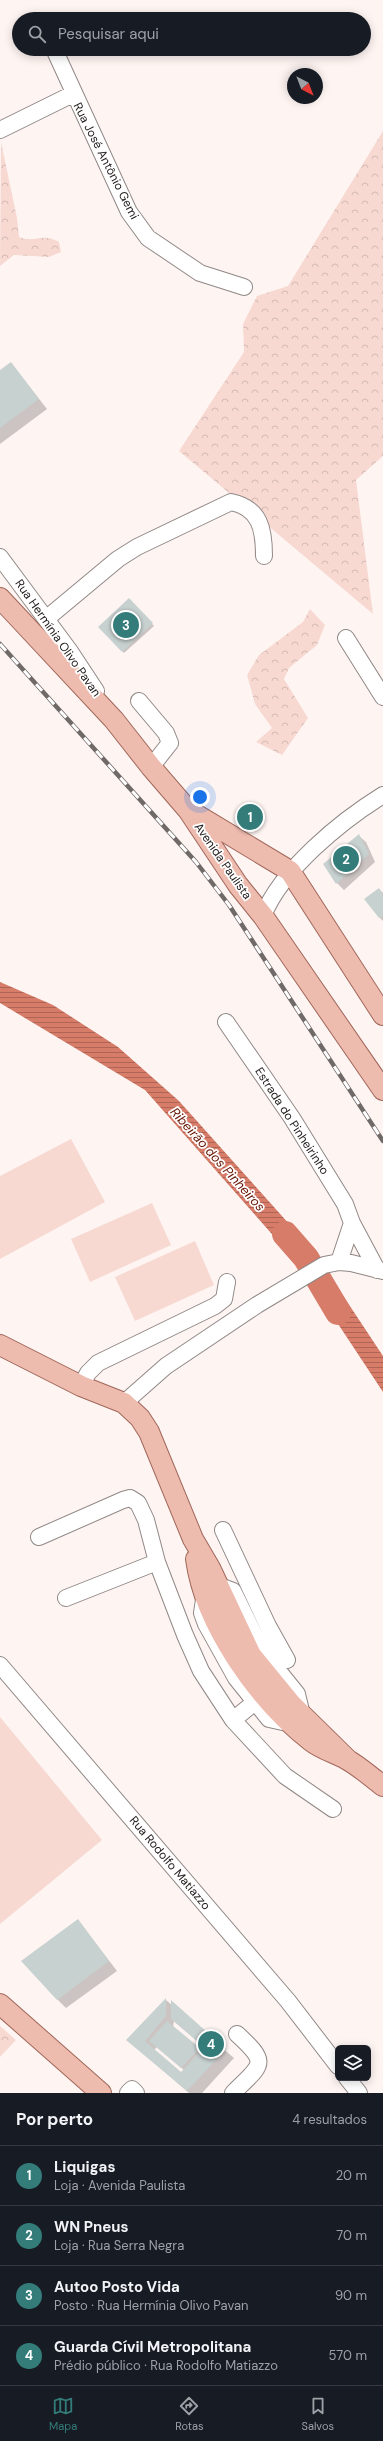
<!DOCTYPE html>
<html lang="pt">
<head>
<meta charset="utf-8">
<style>
  :root { --surface:#171b24; --page:#20242c; --text:#f1f3f6; --muted:#9ea1a6; --line:#363941; --accent:#337c79 }
  body { margin:0; font-family:"DM Sans",sans-serif; background:var(--page); color:var(--text) }
  .controls { position:absolute; right:12px; bottom:12px; display:grid; overflow:hidden; border-radius:6px; box-shadow:0 2px 10px #0003 }
  .controls button { width:36px; height:36px; display:grid; place-items:center; padding:0; border:0; border-bottom:1px solid var(--line); background:var(--surface); color:var(--text); font:20px sans-serif }
  .compass { position:absolute; left:287px; top:68px; width:36px; height:36px; border-radius:50%; background:var(--surface); box-shadow:0 2px 10px #0003; rotate:138deg }
  .you { position:absolute; left:200px; top:797px; width:14px; height:14px; margin:-10px; border:3px solid #fff; border-radius:50%; background:#1a73e8; box-shadow:0 0 0 6px #1a73e833 }
  .badge { display:grid; place-items:center; width:26px; height:26px; border-radius:50%; background:var(--accent); color:#fff; font-size:13px; font-weight:700 }
  .pin { position:absolute; translate:-50% -50%; border:2px solid #fff; box-shadow:0 1px 4px #0006 }
  .list { margin:0; padding:0; list-style:none }
  h2 { display:flex; justify-content:space-between; align-items:center; height:52px; margin:0; padding:0 16px; font-size:17px }
  h2 small { font-size:13px; font-weight:400; color:var(--muted) }
  .list li { display:grid; grid-template-columns:26px 1fr auto; gap:12px; align-items:center; box-sizing:border-box; height:60px; padding:0 16px; border-top:1px solid var(--line) }
  .list b { display:block; font-size:15px; white-space:nowrap }
  .list p { margin:0; font-size:13px; white-space:nowrap; color:var(--muted) }
  .list em { font-size:13px; font-style:normal; color:var(--muted) }
  .icon { flex:none; width:22px; height:22px; fill:none; stroke:currentColor; stroke-width:2; stroke-linecap:round; stroke-linejoin:round }
  .map { position:relative; flex:none; width:383px; height:2093px; overflow:hidden }
  .search { position:absolute; background:var(--surface); box-shadow:0 2px 10px #0003; left:12px; right:12px; top:12px; height:44px; display:flex; align-items:center; gap:10px; box-sizing:border-box; padding:0 14px; border-radius:22px; color:var(--muted); font-size:15px }
  .sheet { height:292px; background:var(--surface) }
  nav { display:flex; justify-content:space-around; align-items:center; box-sizing:border-box; height:56px; border-top:1px solid var(--line); background:var(--surface); font-size:11px; color:var(--muted) }
  nav a { display:grid; justify-items:center; gap:2px }
  nav .on { color:var(--accent) }
  .map>svg:first-child { display:block }
</style>
</head>
<body>
<div class="map">
<svg width="383" height="2093" viewBox="0 0 383 2093">
  <defs>
    <pattern id="forest-crowns" width="20" height="18" patternUnits="userSpaceOnUse"><rect width="20" height="18" fill="#f7d9d2"/><path d="M2 6a3 3 0 1 1 6 0M12 15a3 3 0 1 1 6 0" fill="none" stroke="#d4bab4"/></pattern>
    <pattern id="water-rules" width="6" height="5" patternUnits="userSpaceOnUse"><rect width="6" height="5" fill="#d77c68"/><path d="M0 2.5h6" fill="none" stroke="#ae6555"/></pattern>
  </defs>
  <rect width="100%" height="100%" fill="#fef5f3"/>
  <path fill="url(#forest-crowns)" d="M 383,131 L 383,456 L 356,480 L 373,614 L 179,451 L 244,352 L 243,324 L 257,296 L 288,286 Z
    M 1,142 L 17,218 L 19,237 C 34,244 42,232 59,242 L 61,252 L 49,257 L 14,255 L 0,266 Z
    M 310,609 L 325,625 L 317,645 L 289,668 L 284,679 L 308,718 L 282,755 L 256,742 L 272,728 L 255,704 L 247,675 L 259,655 L 303,622 Z
    M 0,2026 L 16,2040 L 0,2057 Z"/>
  <path fill="#f7d9d2" d="M 71,1139 L 105,1202 L 0,1259 L 0,1176 Z
    M 152,1203 L 171,1245 L 90,1282 L 71,1239 Z
    M 195,1241 L 214,1285 L 135,1321 L 115,1277 Z
    M 0,1717 L 102,1840 L 0,1924 Z"/>
  <path fill="url(#water-rules)" d="M 0,982 L 53,1005 L 118,1047 L 179,1101 L 316,1254 L 300,1266 L 145,1090 L 0,1003 Z
    M 332,1279 L 383,1356 L 383,1392 L 311,1283 Z"/>
  <path fill="#0003" fill-rule="evenodd" d="M 11,363 L 47,409 L 0,444 L 0,371 Z
    M 129,599 L 154,626 L 124,653 L 100,627 Z
    M 359,836 L 366,842 L 375,862 L 344,890 L 337,883 Z
    M 379,889 L 383,893 L 383,921 L 379,917 Z
    M 78,1920 L 117,1971 L 66,2008 L 57,1999 Z
    M 166,2000 L 234,2058 L 202,2093 L 189,2093 L 128,2040 ZM 174,2021 L 205,2048 L 202,2051 L 173,2027 ZM 157,2047 L 184,2070 L 181,2073 L 154,2050 Z"/>
  <g fill="none" stroke-linecap="round" stroke-linejoin="round">
    <path stroke="#d77c68" stroke-width="26" d="M 285,1234 L 306,1258 L 338,1312"/>
  </g>
  <path fill="#c7d1d0" d="M 11,362 L 39,399 L 0,428 L 0,370 Z
    M 129,598 L 153,623 L 122,652 L 98,627 Z
    M 359,834 L 369,854 L 336,884 L 323,864 Z
    M 379,888 L 383,895 L 383,916 L 379,918 L 364,899 Z
    M 78,1919 L 109,1961 L 57,2000 L 21,1961 Z
    M 166,1998 L 166,2016 L 145,2041 L 181,2072 L 204,2047 L 171,2019 L 171,2000 L 226,2049 L 187,2091 L 126,2040 Z
    M 167,2021 L 200,2048 L 181,2068 L 149,2041 Z"/>
  <g fill="none" stroke-linecap="round" stroke-linejoin="round">
    <g stroke="#908886" stroke-width="18">
      <path id="minor" d="M 54,49 L 129,212 L 148,238 L 200,273 L 244,287
        M 0,130 L 73,94
        M 0,557 L 69,650 L 96,691
        M 46,619 L 118,559 L 137,547 L 231,502 C 260,508 264,529 264,556
        M 346,638 L 383,697
        M 139,701 L 166,733 L 170,743 L 151,767
        M 263,916 C 281,870 341,821 383,795
        M 226,1022 L 292,1118 L 345,1204 L 352,1223 L 339,1262
        M 352,1223 L 377,1270
        M 81,1386 L 88,1373 L 98,1363 L 215,1306 L 224,1299 L 227,1282
        M 124,1403 L 166,1366 L 257,1305 L 324,1265 L 339,1262 L 351,1263 L 383,1271
        M 223,1530 L 268,1626 L 287,1660
        M 39,1537 L 123,1500 L 130,1498 L 138,1503 L 146,1520 L 157,1562 L 185,1635 L 201,1671 L 233,1720
        M 217,1585 L 233,1591 L 254,1634 L 276,1668 L 297,1694 L 302,1715 L 292,1724 L 269,1719 L 236,1678 L 206,1624 L 202,1613 L 205,1593 Z
        M 66,1598 L 157,1562
        M 0,1665 L 288,2001 L 338,2066
        M 255,1702 L 233,1720 L 285,1776 L 333,1809
        M 347,2078 L 359,2093
        M 128,2093 L 132,2089 L 136,2093
        M 233,2093 C 262,2064 270,2064 237,2034"/>
    </g>
    <g stroke="#a0675a" stroke-width="22">
      <path id="major" d="M 0,598 L 114,720 L 151,767 L 188,810 L 238,885 L 263,916 L 383,1090
        M 192,812 L 290,871 L 383,1015
        M 0,1345 L 81,1386 L 124,1403 L 140,1418 L 149,1432 L 193,1539 L 210,1568 L 251,1655 L 292,1705 L 348,1760
        M 196,1559 C 205,1625 259,1701 311,1741 C 321,1749 335,1753 346,1759 C 359,1766 371,1777 383,1786
        M 0,2004 L 101,2093"/>
    </g>
    <use href="#minor" stroke="#fff" stroke-width="16"/>
    <use href="#major" stroke="#eebbaf" stroke-width="20"/>
    <g stroke="#6f6968" stroke-width="4.5">
      <path id="rail" d="M 0,644 L 196,862 L 229,905 L 383,1141"/>
    </g>
    <use href="#rail" stroke="#fff" stroke-width="3" stroke-dasharray="9" stroke-linecap="butt"/>
  </g>
  <g text-anchor="middle" stroke-width="3.5" stroke-linejoin="round" paint-order="stroke">
    <g font-size="12" fill="#24201f" stroke="#fff">
      <text transform="translate(106 161) rotate(63)" y="4">Rua José Antônio Gemi</text>
      <text transform="translate(58 638) rotate(55)" y="4">Rua Hermínia Olivo Pavan</text>
      <text transform="translate(223 861) rotate(55)" y="4">Avenida Paulista</text>
      <text transform="translate(292 1121) rotate(57)" y="4">Estrada do Pinheirinho</text>
      <text transform="translate(170 1863) rotate(50)" y="4">Rua Rodolfo Matiazzo</text>
    </g>
    <g font-size="13" font-style="italic" fill="#681605" stroke="#fff">
      <text transform="translate(218 1159) rotate(48)" y="5">Ribeirão dos Pinheiros</text>
    </g>
  </g>
</svg>
<div class="controls">
<button><svg class="icon" aria-label="layers" viewBox="0 0 24 24"><path d="M12 4l9 5-9 5-9-5zM3 14l9 5 9-5"/></svg></button>
</div>
<svg class="compass" viewBox="-18 -18 36 36"><path d="M0-13l5 13h-10z" fill="#e53935"/><path d="M0 13l5-13h-10z" fill="#9ea1a6"/></svg>
<div class="you"></div>
<div class="pin badge" style="left:250px;top:817px">1</div>
<div class="pin badge" style="left:346px;top:859px">2</div>
<div class="pin badge" style="left:126px;top:625px">3</div>
<div class="pin badge" style="left:211px;top:2044px">4</div>
<div class="search"><svg class="icon" aria-label="search" viewBox="0 0 24 24"><circle cx="10" cy="10" r="6"/><path d="M15 15l6 6"/></svg>Pesquisar aqui</div>
</div>
<section class="sheet">
<h2>Por perto<small>4 resultados</small></h2>
<ul class="list">
<li><span class="badge">1</span><div><b>Liquigas</b><p>Loja · Avenida Paulista</p></div><em>20 m</em></li>
<li><span class="badge">2</span><div><b>WN Pneus</b><p>Loja · Rua Serra Negra</p></div><em>70 m</em></li>
<li><span class="badge">3</span><div><b>Autoo Posto Vida</b><p>Posto · Rua Hermínia Olivo Pavan</p></div><em>90 m</em></li>
<li><span class="badge">4</span><div><b>Guarda Cívil Metropolitana</b><p>Prédio público · Rua Rodolfo Matiazzo</p></div><em>570 m</em></li>
</ul>
</section>
<nav>
<a class="on"><svg class="icon" aria-label="map" viewBox="0 0 24 24"><path d="M3 6l6-2 6 2 6-2v14l-6 2-6-2-6 2zM9 4v14M15 6v14"/></svg>Mapa</a>
<a><svg class="icon" aria-label="directions" viewBox="0 0 24 24"><path d="M12 3l9 9-9 9-9-9zM9 14v-3h6M13 9l2 2-2 2"/></svg>Rotas</a>
<a><svg class="icon" aria-label="saved" viewBox="0 0 24 24"><path d="M7 4h10v16l-5-4-5 4z"/></svg>Salvos</a>
</nav>
</body>
</html>
